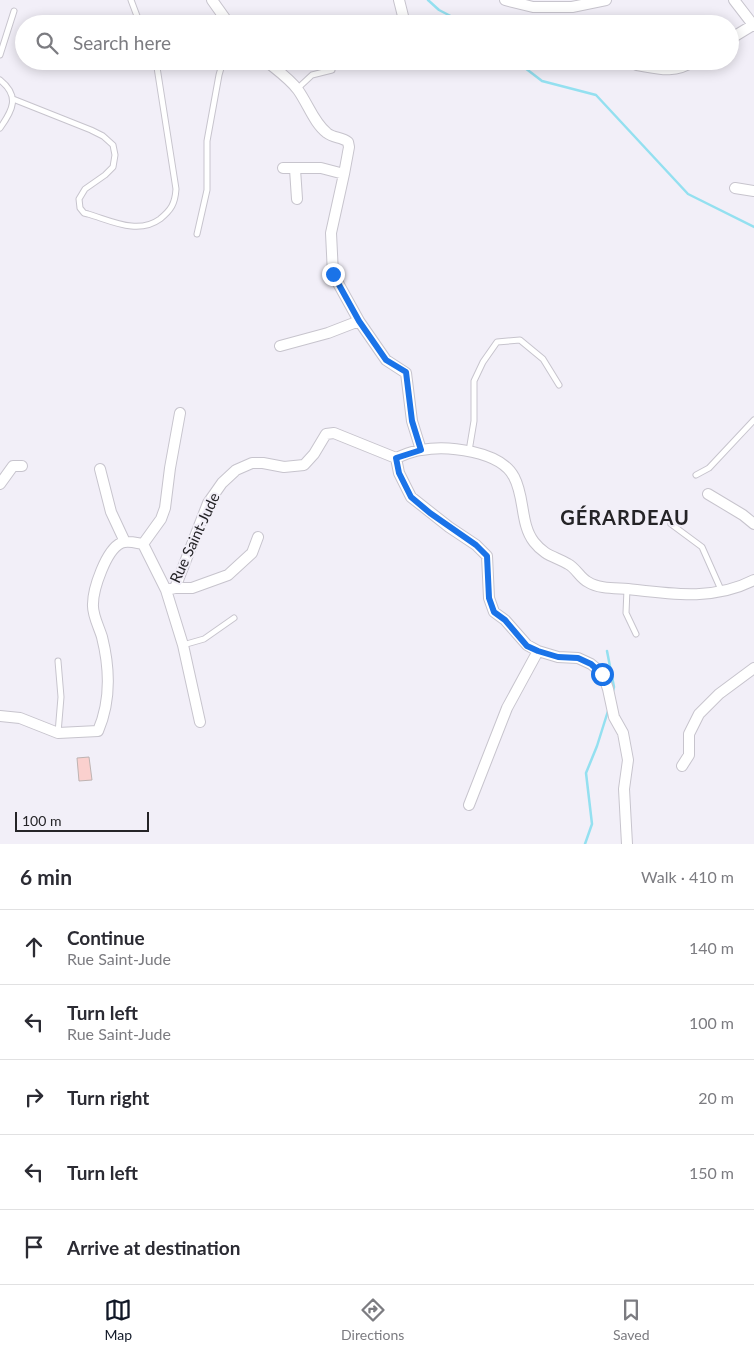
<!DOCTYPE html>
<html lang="en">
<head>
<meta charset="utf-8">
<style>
  :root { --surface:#fff; --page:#f2f2f3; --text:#2b2b33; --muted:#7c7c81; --line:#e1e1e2; --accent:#111827 }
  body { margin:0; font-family:Lato,sans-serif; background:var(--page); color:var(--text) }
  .scale { position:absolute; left:15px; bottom:12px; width:134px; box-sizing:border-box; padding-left:5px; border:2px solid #252427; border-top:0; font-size:14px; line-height:18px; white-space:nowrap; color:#252427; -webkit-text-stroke:4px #f2eff8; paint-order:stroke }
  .stop { position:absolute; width:15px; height:15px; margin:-11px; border:4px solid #1a73e8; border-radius:50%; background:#fff }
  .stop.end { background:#1a73e8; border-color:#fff; box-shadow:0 1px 5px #0008 }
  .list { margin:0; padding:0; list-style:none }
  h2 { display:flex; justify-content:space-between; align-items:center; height:65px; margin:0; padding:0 20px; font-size:21px }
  h2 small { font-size:16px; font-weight:400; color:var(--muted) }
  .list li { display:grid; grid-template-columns:32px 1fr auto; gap:15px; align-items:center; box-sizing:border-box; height:75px; padding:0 20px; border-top:1px solid var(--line) }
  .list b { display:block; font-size:19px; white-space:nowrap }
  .list p { margin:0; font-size:16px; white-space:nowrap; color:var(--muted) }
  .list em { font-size:16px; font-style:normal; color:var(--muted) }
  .icon { flex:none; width:28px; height:28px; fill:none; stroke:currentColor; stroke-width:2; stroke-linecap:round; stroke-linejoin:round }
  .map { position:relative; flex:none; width:754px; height:844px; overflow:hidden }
  .search { position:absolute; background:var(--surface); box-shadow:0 2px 12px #0003; left:15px; right:15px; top:15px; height:55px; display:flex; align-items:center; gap:12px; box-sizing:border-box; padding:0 18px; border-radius:28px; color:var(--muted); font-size:19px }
  .sheet { height:440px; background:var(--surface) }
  nav { display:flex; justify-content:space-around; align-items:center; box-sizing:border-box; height:70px; border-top:1px solid var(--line); background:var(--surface); font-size:14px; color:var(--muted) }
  nav a { display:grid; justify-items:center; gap:2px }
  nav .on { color:var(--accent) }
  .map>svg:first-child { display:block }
</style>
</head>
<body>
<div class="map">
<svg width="754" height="844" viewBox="0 0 754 844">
  <rect width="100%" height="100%" fill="#f2eff8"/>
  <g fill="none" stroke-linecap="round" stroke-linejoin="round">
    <path stroke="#94e0f0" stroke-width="2.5" d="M 428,0 L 439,10 L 466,24
      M 516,61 L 542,81 L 596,95 L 688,194 L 754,227
      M 607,651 L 614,687 L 613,691
      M 585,844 L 592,824 L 586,773 L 597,746 L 608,711"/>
  </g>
  <path fill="#fad0ce" stroke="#beb3b2" d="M 89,757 L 92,780 L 79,781 L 77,758 Z"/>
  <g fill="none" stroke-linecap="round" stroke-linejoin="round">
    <g stroke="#c7c4cd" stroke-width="7">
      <path id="service" d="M 131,0 L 140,24
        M 0,55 L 14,11
        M 0,80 C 20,96 13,110 0,128
        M 297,89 L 312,75 L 332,70
        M 13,99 L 91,130 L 103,136 L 113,145 L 115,155 L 113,167 L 105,175 L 85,189 L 79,199 L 80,208 L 84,213 L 88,214 C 112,221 138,235 160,219 C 171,210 175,204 176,189 L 156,61
        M 197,234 L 207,190 L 207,141 L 219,75 L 223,61
        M 469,451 L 474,421 L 474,381 L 483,362 L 497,342 L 520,340 L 543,359 L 559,385
        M 696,475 L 709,468 L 754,420
        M 671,524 L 702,547 L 722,592
        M 627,589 L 626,613 L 636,634
        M 183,645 L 204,639 L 234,618
        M 58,661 L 61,697 L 58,733"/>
    </g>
    <g stroke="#c7c4cd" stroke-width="12">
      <path id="minor" d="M 212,0 L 229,24
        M 399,0 L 405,24
        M 505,0 L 533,7 L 572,7 L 606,0
        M 734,0 L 754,26
        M 730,39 L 753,25
        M 266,61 C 277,70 290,79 298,90 C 308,104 314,123 327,133 C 333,138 342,137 348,142 L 349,147 L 344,174 L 331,233 L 333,274 L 359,321
        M 637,65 C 659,69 674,74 694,61
        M 283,168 L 321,168 L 344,174
        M 295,169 L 297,199
        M 735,188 L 754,191
        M 280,346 L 328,333 L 359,321 L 386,360 L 406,373 L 412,421 L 421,450
        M 396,458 C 404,455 412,451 421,450 C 447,445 501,451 514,477 C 525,497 520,524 534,542 C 545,556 554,556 568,564 C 576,568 580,578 588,582 C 599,589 615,588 628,589 C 671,594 714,601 754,580
        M 100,469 L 111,512 L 125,542
        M 0,484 L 13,466 L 22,466
        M 708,494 L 743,515 L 754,524
        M 143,544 L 161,519 L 165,508 L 170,468 L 180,413
        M 175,588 L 192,588 L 228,575 L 252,553 L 258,537
        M 166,590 L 183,645 L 200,722
        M 0,716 L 20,718 L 58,733 L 98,731 C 111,701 110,669 102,637 C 99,627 92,614 93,604 C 93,589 106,550 121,543 C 128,540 136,543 143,544 L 166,590 L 175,588 L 208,503 L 222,483 L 236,470 L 252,463 L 263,463 L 284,467 L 304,465 L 314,454 L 326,434 L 334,433 L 396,458 L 399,473 L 411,497 L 449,527 L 476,545 L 487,556 L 489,598 L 494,612 L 505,620 L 527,645 L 538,651 L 558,657 L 578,658 L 591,664 L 603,674 L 608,689 L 614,717 L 623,733 L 628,760 L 624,789 L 627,844
        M 682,766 L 689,755 L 689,734 L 699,714 L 719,694 L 754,668
        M 469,805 L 507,708 L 538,651"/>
    </g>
    <use href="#service" stroke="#fff" stroke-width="5"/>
    <use href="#minor" stroke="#fff" stroke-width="10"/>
  </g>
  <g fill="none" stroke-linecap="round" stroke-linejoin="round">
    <path stroke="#1a73e8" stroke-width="6" d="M 333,274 L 359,321 L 386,360 L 406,372 L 412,421 L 421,450 L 396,458 L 399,473 L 411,497 L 430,513 L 476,545 L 487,556 L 489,598 L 494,612 L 505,620 L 527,646 L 538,651 L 558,657 L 578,658 L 591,664 L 602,674"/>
  </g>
  <g text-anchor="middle" stroke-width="4" stroke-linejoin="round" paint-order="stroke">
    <g font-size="15" fill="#252427" stroke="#f2eff8">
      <text transform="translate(195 538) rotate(-65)" y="5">Rue Saint-Jude</text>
    </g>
    <g font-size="20" font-weight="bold" letter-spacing="1" fill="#252427" stroke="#f2eff8">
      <text x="625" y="525">GÉRARDEAU</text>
    </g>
  </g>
</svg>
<div class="scale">100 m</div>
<div class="stop" style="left:602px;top:674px"></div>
<div class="stop end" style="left:333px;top:274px"></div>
<div class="search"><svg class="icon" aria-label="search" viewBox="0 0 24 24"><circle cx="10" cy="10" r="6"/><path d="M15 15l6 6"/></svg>Search here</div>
</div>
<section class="sheet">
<h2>6 min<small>Walk · 410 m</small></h2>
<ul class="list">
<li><svg class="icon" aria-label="ahead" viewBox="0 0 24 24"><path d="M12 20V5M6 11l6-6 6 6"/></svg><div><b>Continue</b><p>Rue Saint-Jude</p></div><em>140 m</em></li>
<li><svg class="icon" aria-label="left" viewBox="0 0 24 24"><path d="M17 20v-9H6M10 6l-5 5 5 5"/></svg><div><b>Turn left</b><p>Rue Saint-Jude</p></div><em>100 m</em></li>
<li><svg class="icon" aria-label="right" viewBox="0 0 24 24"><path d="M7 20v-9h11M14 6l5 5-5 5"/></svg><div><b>Turn right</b></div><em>20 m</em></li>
<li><svg class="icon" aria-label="left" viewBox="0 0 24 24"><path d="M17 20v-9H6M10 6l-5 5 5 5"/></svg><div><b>Turn left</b></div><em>150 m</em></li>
<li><svg class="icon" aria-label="arrive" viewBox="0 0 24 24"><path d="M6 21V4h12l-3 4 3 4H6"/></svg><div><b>Arrive at destination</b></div></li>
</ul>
</section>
<nav>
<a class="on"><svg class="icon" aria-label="map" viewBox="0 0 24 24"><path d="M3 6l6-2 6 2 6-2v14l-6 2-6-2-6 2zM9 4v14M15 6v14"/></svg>Map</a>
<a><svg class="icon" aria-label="directions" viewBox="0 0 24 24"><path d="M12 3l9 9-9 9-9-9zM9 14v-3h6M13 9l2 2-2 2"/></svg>Directions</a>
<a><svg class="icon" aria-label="saved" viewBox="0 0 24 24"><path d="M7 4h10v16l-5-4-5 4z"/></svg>Saved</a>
</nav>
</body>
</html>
